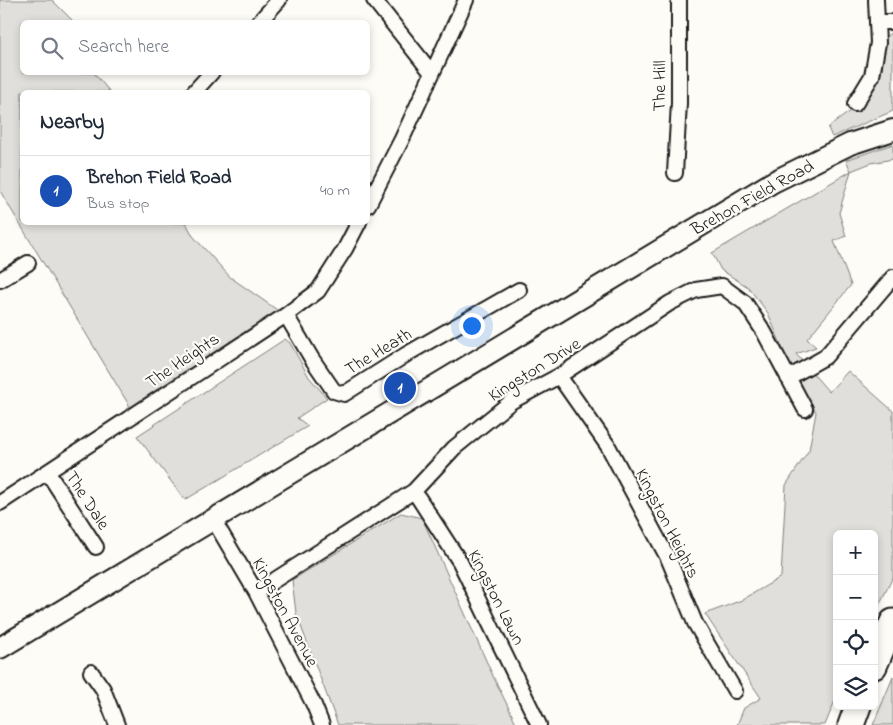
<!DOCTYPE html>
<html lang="en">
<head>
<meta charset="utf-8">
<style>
  :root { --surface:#fff; --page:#f2f2f3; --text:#1f2937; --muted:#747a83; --line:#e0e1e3; --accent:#d1495b }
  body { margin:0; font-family:"Indie Flower",sans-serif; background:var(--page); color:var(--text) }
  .controls { position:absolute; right:15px; bottom:15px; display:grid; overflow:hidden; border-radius:8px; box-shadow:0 2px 8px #0003 }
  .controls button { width:45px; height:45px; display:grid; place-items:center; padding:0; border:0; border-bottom:1px solid var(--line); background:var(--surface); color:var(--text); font:25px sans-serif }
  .you { position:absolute; left:471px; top:325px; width:18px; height:18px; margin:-12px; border:4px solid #fff; border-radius:50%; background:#1a73e8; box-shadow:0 0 0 8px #1a73e833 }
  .badge { display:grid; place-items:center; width:32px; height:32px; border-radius:50%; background:var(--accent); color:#fff; font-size:16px; font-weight:700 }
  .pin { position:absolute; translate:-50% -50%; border:2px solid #fff; box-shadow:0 1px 5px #0006 }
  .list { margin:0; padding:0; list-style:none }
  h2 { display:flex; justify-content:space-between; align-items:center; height:65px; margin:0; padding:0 20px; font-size:21px }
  h2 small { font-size:16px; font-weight:400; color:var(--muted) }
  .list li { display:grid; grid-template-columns:32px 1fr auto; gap:15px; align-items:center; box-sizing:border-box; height:70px; padding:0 20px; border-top:1px solid var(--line) }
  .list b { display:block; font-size:19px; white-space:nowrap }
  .list p { margin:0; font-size:16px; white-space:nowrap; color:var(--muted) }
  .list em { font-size:16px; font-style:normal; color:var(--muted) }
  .icon { flex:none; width:28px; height:28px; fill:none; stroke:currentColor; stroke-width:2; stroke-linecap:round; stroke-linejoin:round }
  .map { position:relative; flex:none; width:893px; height:725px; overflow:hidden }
  .search { position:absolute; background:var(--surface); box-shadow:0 2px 8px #0003; left:20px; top:20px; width:350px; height:55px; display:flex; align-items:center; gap:12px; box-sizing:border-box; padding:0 18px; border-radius:8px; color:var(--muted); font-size:19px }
  .panel { position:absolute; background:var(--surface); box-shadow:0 2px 8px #0003; left:20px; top:90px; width:350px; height:135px; border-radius:8px }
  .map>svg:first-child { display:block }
</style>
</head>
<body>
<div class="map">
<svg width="893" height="725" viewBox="0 0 893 725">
  <rect width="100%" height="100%" fill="#fdfcf7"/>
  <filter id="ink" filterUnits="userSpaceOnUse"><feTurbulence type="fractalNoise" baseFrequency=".02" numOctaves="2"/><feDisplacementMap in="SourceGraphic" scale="10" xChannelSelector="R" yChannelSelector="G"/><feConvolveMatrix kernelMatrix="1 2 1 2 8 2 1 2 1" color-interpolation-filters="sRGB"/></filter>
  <g filter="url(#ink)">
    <path fill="#e0dfdb" stroke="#7e7e7c" d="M 0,0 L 52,0 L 74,22 L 22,22 L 22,72 L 94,73 L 110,92 L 22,92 L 22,222 L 186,223 L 193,236 L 230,277 L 280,312 L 132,410 L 0,191 Z
      M 893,32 L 893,111 L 832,137 L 828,128 C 845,114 871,99 880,77 C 885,62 876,39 893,32 Z
      M 893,144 L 893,159 L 871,163 L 851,171 L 839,213 L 846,236 L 834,241 L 851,285 L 807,339 L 816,347 L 796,354 L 829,392 L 848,371 L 893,411 L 893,577 L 874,615 L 874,534 L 837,534 L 837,696 L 825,725 L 737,725 L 744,708 L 761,698 L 705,614 L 742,600 L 781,577 L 786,485 L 809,450 L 816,412 L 786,357 L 768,313 L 748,287 L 721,270 L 712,253 L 851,171 L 846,160 Z
      M 285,339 L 290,343 L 309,377 L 327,398 L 297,418 L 308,426 L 185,500 L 137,436 Z
      M 401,513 L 422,518 L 493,676 L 517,725 L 338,725 L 296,613 L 292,580 Z
      M 893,677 L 893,725 L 873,725 Z"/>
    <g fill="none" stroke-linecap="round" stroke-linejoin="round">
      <g stroke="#1c1c1c" stroke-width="18">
        <path id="street" d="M 374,0 L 431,72
          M 876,0 L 877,22 L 893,22
          M 259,22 L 279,0
          M 194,92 L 212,72
          M 855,104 L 872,76 L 878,43 L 877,22
          M 675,173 L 679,103 L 679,0
          M 368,205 L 402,139 L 466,0
          M 0,280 L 28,263
          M 286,315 L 312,359 L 334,391 L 344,394 L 407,354 L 519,290
          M 559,376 L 608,446 L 669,560 L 695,623 L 735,691
          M 788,378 L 825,357 L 893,277
          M 48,473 L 96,547
          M 414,491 L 460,562 L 539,725
          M 0,503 L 286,315 L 318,291 L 345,249 L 359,222
          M 213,519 L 256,592 L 314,705 L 322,725
          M 256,592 L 414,491 L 454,448 L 512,401 L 559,376 L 670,303 L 696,290 L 722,286 L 745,303 L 764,332 L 805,409
          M 91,672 L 103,689 L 117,725"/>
      </g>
      <g stroke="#1c1c1c" stroke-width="24">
        <path id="secondary" d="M 0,648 L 773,182 L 850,144 L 893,130"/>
      </g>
      <g stroke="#1c1c1c" stroke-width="29">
        <path id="highway" d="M 874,666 L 893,622
          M 851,725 L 858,706"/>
      </g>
      <use href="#street" stroke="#fdfcf7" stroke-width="14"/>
      <use href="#secondary" stroke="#fdfcf7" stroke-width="20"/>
      <use href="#highway" stroke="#fdfcf7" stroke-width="25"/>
    </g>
  </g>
  <g text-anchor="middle" stroke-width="4.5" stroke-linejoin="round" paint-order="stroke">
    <g font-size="18" fill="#1c1c1c" stroke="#fdfcf7">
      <text transform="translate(659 86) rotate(-89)" y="6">The Hill</text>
      <text transform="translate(752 197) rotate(-29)" y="6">Brehon Field Road</text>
      <text transform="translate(378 351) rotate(-31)" y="6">The Heath</text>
      <text transform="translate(182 360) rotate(-34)" y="6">The Heights</text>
      <text transform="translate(534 369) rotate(-32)" y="6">Kingston Drive</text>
      <text transform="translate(88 500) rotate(57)" y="6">The Dale</text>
      <text transform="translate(668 523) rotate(63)" y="6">Kingston Heights</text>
      <text transform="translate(497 597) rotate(63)" y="6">Kingston Lawn</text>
      <text transform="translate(286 612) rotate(62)" y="6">Kingston Avenue</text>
    </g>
  </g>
</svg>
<div class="controls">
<button>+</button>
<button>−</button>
<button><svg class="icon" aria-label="locate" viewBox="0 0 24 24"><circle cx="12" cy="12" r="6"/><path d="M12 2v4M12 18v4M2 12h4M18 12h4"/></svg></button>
<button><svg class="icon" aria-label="layers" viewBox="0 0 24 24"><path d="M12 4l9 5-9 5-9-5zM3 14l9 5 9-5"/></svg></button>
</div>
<div class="you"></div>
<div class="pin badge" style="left:400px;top:388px;background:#1a4fb4">1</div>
<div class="search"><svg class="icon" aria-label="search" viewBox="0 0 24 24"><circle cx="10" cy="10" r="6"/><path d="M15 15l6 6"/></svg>Search here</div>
<section class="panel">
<h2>Nearby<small></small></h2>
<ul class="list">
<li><span class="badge" style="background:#1a4fb4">1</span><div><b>Brehon Field Road</b><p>Bus stop</p></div><em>40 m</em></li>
</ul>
</section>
</div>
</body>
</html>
